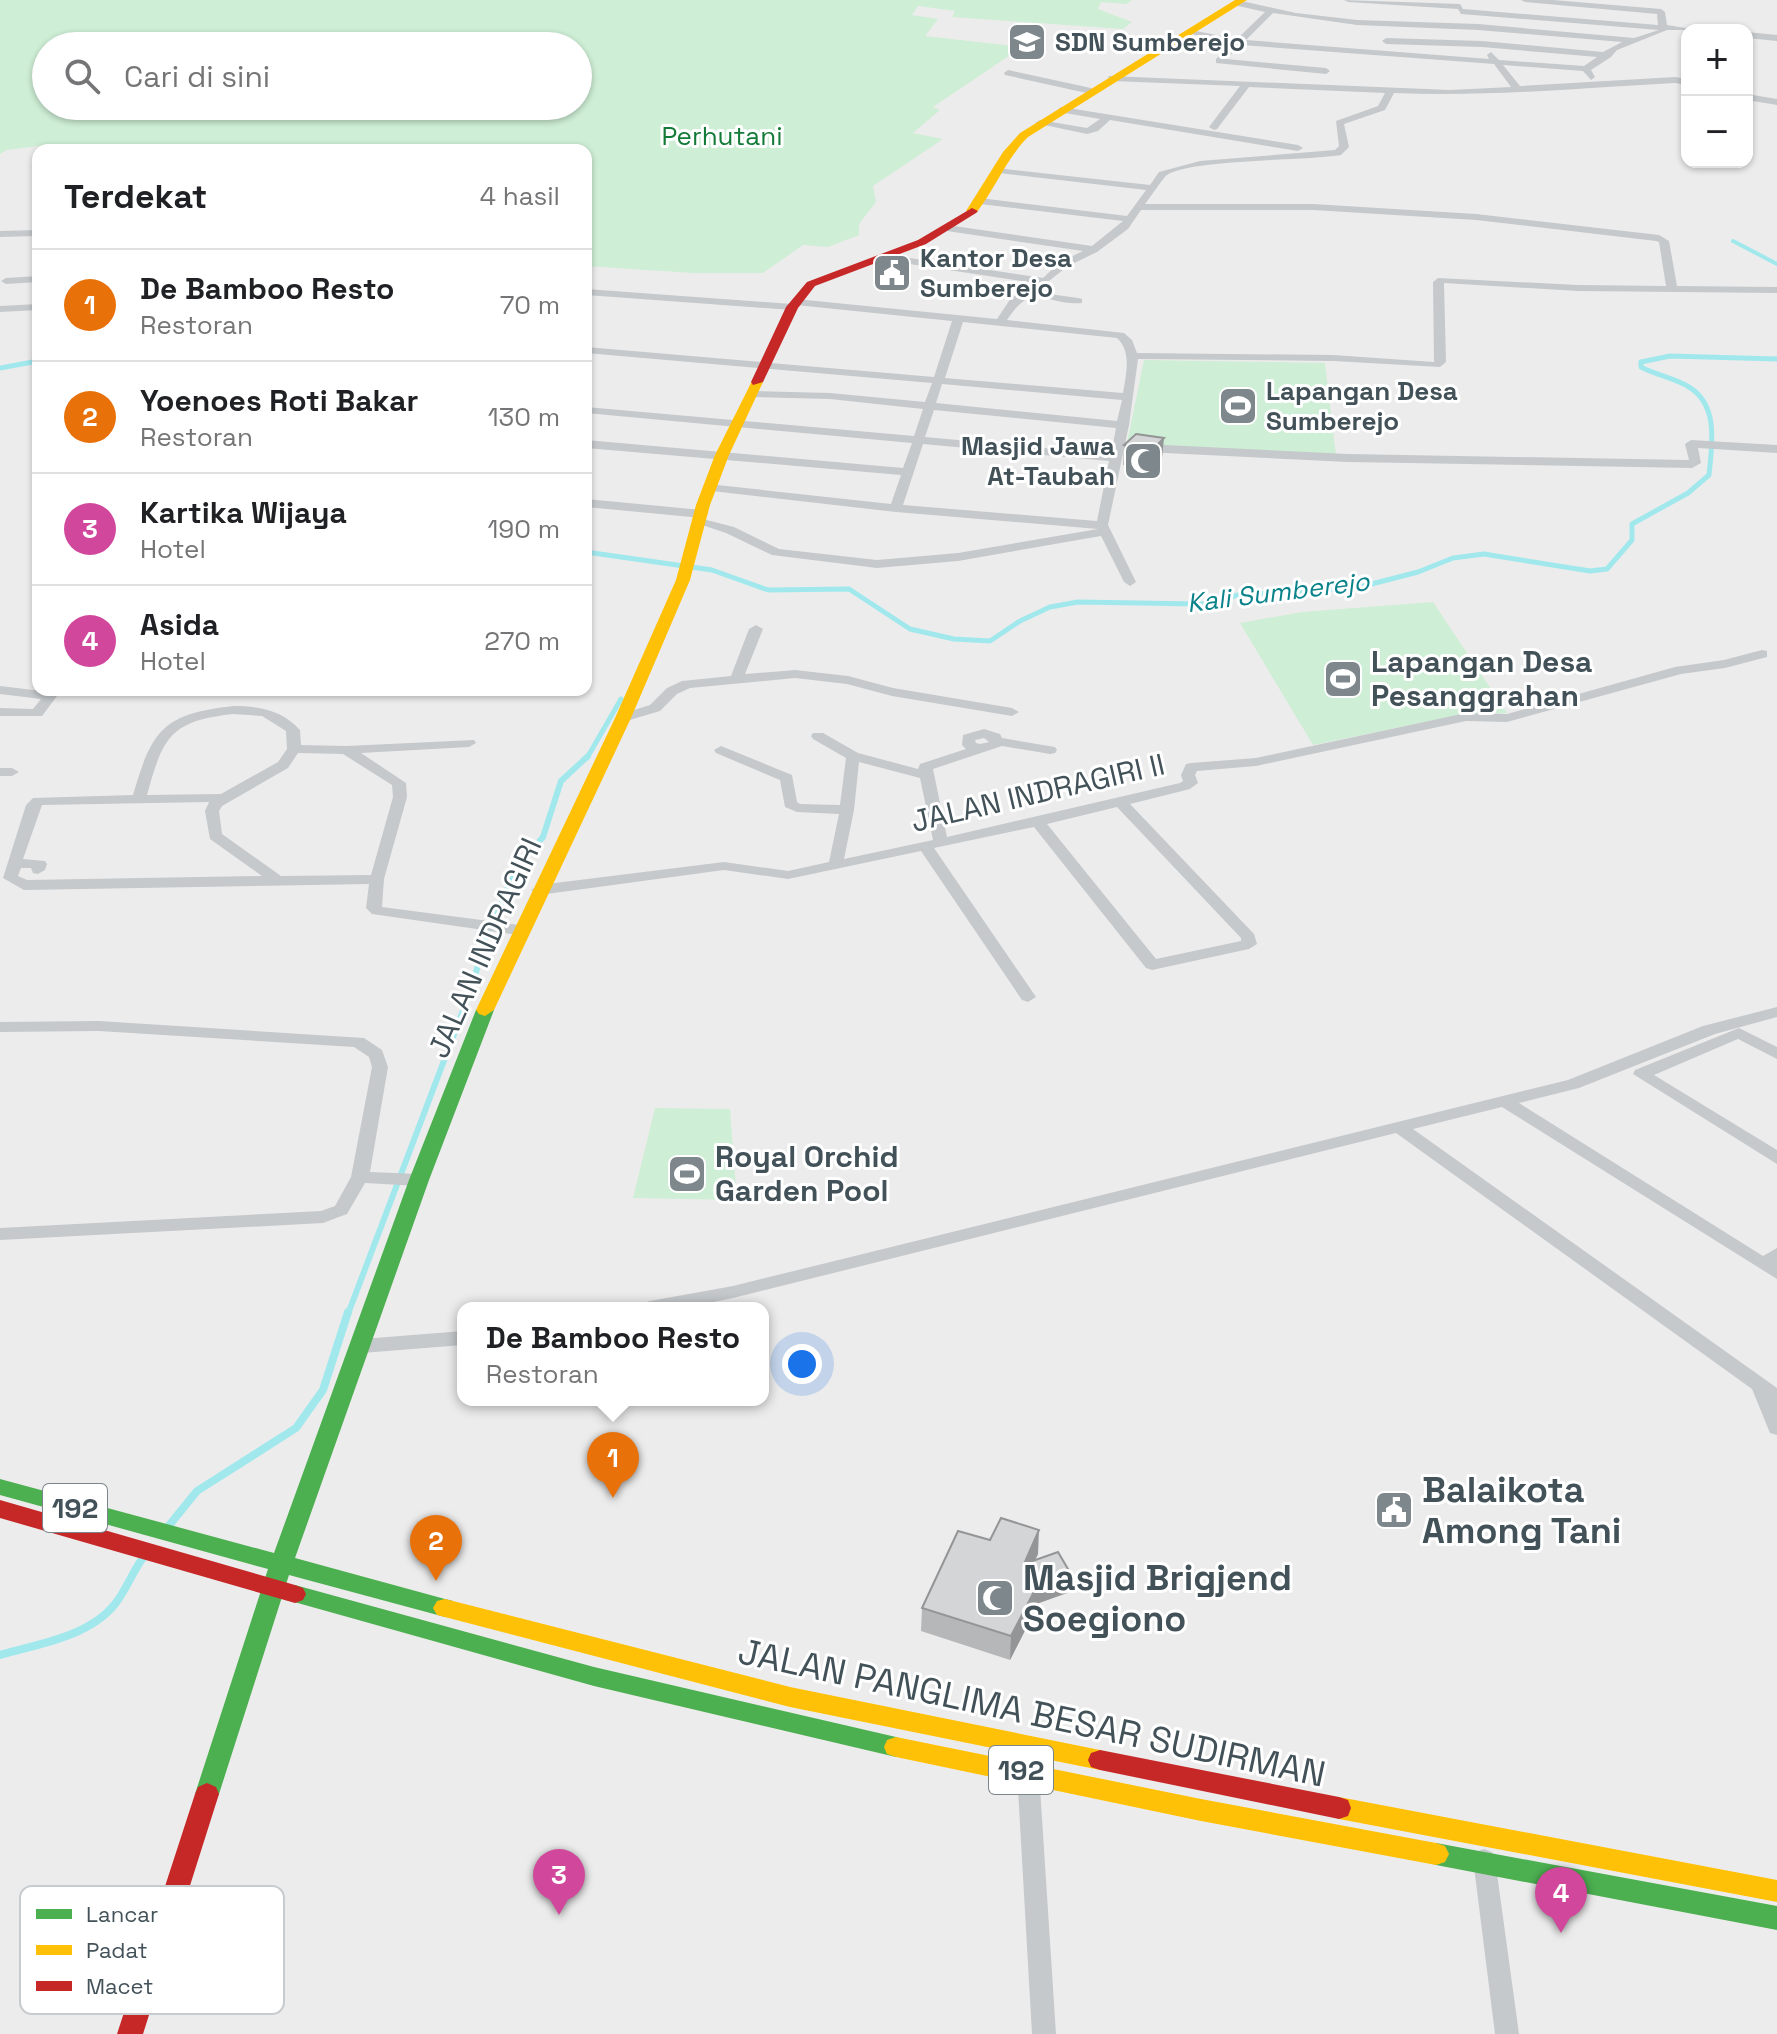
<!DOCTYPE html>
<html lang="id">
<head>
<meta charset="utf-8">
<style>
  :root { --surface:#fff; --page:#f6f6f6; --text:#202124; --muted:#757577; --line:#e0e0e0; --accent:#7e888c }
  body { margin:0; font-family:"Space Grotesk",sans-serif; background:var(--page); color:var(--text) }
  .controls { position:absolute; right:24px; top:24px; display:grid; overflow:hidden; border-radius:16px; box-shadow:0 2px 6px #0004 }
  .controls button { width:72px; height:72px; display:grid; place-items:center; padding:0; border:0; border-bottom:2px solid var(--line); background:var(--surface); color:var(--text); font:40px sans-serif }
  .you { position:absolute; left:802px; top:1364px; width:28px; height:28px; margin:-20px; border:6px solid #fff; border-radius:50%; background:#1a73e8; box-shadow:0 0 0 12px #1a73e833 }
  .badge { display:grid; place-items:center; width:52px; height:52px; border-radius:50%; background:var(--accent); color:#fff; font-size:26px; font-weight:700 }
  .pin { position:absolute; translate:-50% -66px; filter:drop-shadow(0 2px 4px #0008) }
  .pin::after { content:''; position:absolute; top:42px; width:28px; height:24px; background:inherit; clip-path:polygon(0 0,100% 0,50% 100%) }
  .popup { position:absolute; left:457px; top:1302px; width:312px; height:104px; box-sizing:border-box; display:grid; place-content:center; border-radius:16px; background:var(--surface); filter:drop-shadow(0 2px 6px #0005); font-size:26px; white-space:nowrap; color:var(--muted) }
  .popup b { font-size:30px; color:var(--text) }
  .popup::after { content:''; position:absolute; left:50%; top:100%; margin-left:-16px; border:16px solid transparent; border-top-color:var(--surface) }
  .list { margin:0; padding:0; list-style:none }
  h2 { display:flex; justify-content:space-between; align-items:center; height:104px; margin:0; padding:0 32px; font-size:34px }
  h2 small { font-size:26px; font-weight:400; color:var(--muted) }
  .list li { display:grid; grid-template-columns:52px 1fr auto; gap:24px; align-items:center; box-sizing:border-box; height:112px; padding:0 32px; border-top:2px solid var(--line) }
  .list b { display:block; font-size:30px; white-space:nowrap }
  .list p { margin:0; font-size:26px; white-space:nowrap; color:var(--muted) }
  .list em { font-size:26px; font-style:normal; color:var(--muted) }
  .icon { flex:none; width:44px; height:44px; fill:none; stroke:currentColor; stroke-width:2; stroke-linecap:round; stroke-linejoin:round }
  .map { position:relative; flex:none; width:1777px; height:2034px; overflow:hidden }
  .search { position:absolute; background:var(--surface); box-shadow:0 2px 6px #0004; left:32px; top:32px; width:560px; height:88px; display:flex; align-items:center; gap:20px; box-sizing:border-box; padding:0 28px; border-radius:44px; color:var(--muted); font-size:30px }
  .panel { position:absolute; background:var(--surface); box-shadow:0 2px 6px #0004; left:32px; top:144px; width:560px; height:552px; border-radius:16px }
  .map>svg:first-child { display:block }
</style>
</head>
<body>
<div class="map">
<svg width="1777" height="2034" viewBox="0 0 1777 2034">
  <rect width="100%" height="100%" fill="#edecec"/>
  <path fill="#ceeed5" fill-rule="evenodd" d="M 0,0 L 1132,0 L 1126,4 L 1101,2 L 1098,9 L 1132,22 L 1123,29 L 952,17 L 955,11 L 918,6 L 912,15 L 938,19 L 925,36 L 1022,47 L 933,107 L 940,110 L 913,133 L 943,139 L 873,186 L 876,202 L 859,224 L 859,235 L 828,247 L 803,245 L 763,273 L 692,273 L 586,266 L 586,150 L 299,150 L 179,144 L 53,144 L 7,150 L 0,154 ZM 578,46 L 578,106 L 46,106 L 46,46 Z
    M 1144,360 L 1325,363 L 1336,456 L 1127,443 Z
    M 1433,602 L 1507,713 L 1459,715 L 1313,745 L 1240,623 L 1302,612 Z
    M 655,1108 L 730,1109 L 737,1200 L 633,1198 Z"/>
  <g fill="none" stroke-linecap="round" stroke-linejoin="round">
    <path stroke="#a1e8ed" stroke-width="4" d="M 1733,241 L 1777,264"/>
    <path stroke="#a1e8ed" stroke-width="5" d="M 0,368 L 38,361
      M 586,552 L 712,570 L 768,590 L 849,589 L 910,629 L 954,639 L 990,641 L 1020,621 L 1050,607 L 1078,602 L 1199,604 L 1218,603 L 1237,595 L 1356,588 L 1418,572 L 1453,558 L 1484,554 L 1590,571 L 1607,569 L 1632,540 L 1632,524 L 1688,493 L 1709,475 C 1712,445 1719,405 1689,387 C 1674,378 1656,375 1641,367 L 1641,362 L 1670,356 L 1777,359
      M 587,758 L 621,699"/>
    <path stroke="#a1e8ed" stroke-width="6" d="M 348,1314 L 473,984 L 485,938 L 518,866 L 543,837 L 561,781 L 588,756"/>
    <path stroke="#a1e8ed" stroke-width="8" d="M 167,1528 L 197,1491 L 296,1428 L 323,1390 L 348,1312
      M 0,1655 C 37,1644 89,1637 115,1604 C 127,1589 133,1570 145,1555"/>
    <path fill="#c5c9cc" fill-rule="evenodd" d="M 1237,0 L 1296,13 L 1357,20 L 1478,24 L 1634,38 L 1659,30 L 1461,14 L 1458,9 L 1348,2 L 1344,0 L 1460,4 L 1463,9 L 1658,25 L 1657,14 L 1525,2 L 1521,0 L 1553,0 L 1661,9 L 1665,12 L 1667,25 L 1698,30 L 1667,30 L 1617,50 L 1611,57 L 1591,70 L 1595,77 L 1591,80 L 1583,71 L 1503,65 L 1520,86 L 1675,77 L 1687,79 L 1687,85 L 1675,83 C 1580,88 1489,97 1394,93 L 1385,110 L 1344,124 L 1349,147 L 1341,155 C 1305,161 1191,159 1167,175 C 1163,178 1150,198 1145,204 L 1313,204 L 1476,214 L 1659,235 L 1669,241 L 1677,286 L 1777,287 L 1777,293 L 1578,291 L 1444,283 L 1446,362 L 1440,367 L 1333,361 L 1138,359 L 1129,425 L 1108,525 L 1136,582 L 1130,586 L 1124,582 L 1101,536 L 958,561 L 877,568 L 772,555 L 726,533 L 693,522 L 699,518 L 734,527 L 779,549 L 877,560 L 958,553 L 1098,529 L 896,512 L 712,491 L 708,490 L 708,484 L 891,504 L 901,475 L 586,448 L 586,440 L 903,468 L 912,443 L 586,413 L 586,407 L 914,436 L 923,409 L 830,399 L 752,397 L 746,394 L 752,391 L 830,393 L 925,402 L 932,383 L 586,353 L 586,347 L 934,377 L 952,321 L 796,305 L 796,309 L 792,310 L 586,295 L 586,289 L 792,304 L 792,300 L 796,299 L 997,319 L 1011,298 L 1035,283 L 896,262 L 891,259 L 896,256 L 1043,278 L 1060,262 L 1083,251 L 947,231 L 942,228 L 947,225 L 1092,246 L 1123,221 L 980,204 L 975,201 L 980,198 L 1127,216 L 1146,190 L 999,173 L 996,172 L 996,168 L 1150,185 L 1159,172 L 1200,161 L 1335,150 L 1339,146 L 1336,121 L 1378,106 L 1385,93 L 1249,87 L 1217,129 L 1214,130 L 1209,127 L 1240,86 L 1112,81 L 1108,78 L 1109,76 L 1450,90 L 1511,87 L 1494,64 L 1241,45 L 1226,59 L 1326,68 L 1330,71 L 1326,74 L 1216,63 L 1216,59 L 1233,43 L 1187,33 L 1191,30 L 1237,39 L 1265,12 L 1234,5 L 1234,1 ZM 1273,13 L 1357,25 L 1478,30 L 1622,42 L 1603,52 L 1482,41 L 1386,38 L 1382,41 L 1386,44 L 1482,47 L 1597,57 L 1584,66 L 1499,60 L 1491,52 L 1487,55 L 1489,59 L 1246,40 ZM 1141,210 L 1313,210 L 1476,220 L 1656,241 L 1659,242 L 1666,286 L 1578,285 L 1438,278 L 1433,282 L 1434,362 L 1333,355 L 1137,353 L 1132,340 L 1124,333 L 1007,320 C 1034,279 1043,306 1082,303 L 1082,299 L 1078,298 L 1035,292 L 1068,266 L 1097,252 L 1128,229 ZM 963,322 L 1117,338 C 1132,352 1126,374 1123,393 L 945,378 ZM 942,384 L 1122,400 L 1117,421 L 936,403 ZM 934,410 L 1116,428 L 1111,454 L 925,437 ZM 923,444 L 1109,461 L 1097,521 L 903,505 Z
      M 1747,32 L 1777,35 L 1777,41 L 1747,38 Z
      M 1008,70 L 1091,88 L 1096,91 L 1091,94 L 1005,75 L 1004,73 Z
      M 1747,94 L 1777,99 L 1777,105 L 1747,100 Z
      M 1062,107 L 1298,145 L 1303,148 L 1298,151 L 1110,120 L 1098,131 L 1087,134 L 1035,123 L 1040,120 L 1087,128 L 1100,119 L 1059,112 L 1059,108 Z
      M 38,230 L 38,236 L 0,237 L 0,231 Z
      M 38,276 L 38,282 L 6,284 L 1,281 L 6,278 Z
      M 38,304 L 38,310 L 0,312 L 0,306 Z
      M 1691,440 L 1777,445 L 1777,453 L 1698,448 L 1701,463 L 1692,468 L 1348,462 L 1145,452 L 1139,448 L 1145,444 L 1348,454 L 1689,460 L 1685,444 Z
      M 586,499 L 702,510 L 708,514 L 702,518 L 586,507 Z
      M 756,625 L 763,629 L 745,674 L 795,670 L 848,676 L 893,688 L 1012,708 L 1019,712 L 1012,716 L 892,696 L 847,684 L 795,678 L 690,688 L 677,694 L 660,711 L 623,722 L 616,718 L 618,715 L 650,705 L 667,688 L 682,681 L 731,676 L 749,629 Z
      M 1762,650 L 1767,651 L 1767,657 L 1725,668 L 1681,674 L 1507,722 L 1466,721 L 1256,766 L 1197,771 L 1195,775 L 1198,783 L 1190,789 L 1130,804 L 1254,934 L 1257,944 L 1249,949 L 1152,970 L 1146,968 L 1034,827 L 934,848 L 1036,997 L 1028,1002 L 1022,1000 L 921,851 L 788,879 L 724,870 L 539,895 L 531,890 L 539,885 L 724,862 L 788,871 L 829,862 L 839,814 L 797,812 L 785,807 L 780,780 L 716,753 L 714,750 L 721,746 L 792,775 L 797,802 L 800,804 L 840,805 L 846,758 L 813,739 L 811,736 L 813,733 L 823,733 L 858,753 L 918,769 L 920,764 L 966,749 L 962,745 L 963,735 L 984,729 L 1000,734 L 1002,738 L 1055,747 L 1057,750 L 1055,753 L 1050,754 L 1002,746 L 933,769 L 947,837 L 1180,783 L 1183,781 L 1181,775 L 1186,764 L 1191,763 L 1256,758 L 1466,713 L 1507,714 L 1675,667 L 1724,660 ZM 984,738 L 989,742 L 980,744 L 976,743 L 975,740 ZM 859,762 L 920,778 L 933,840 L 844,859 L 854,810 ZM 1117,807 L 1241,938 L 1241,941 L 1156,959 L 1047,824 Z
      M 0,686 L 50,692 L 57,696 L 42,716 L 0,716 L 0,708 L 33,709 L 41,699 L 0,694 Z
      M 233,706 C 259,706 282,710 300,730 L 301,745 L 346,746 L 474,740 L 476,743 L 469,747 L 361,753 L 406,783 L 407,797 L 384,879 L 382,907 L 519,925 L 527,930 L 524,933 L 519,935 L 372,914 L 366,908 L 369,884 L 24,890 L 3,878 L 26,805 L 33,798 L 133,795 C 152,730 163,714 233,706 ZM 233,714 L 262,716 L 286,731 L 287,749 L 278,762 L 221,794 L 147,795 C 163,737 170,721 233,714 ZM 298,753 L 343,754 L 392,785 L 393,797 L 371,875 L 281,876 L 222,834 L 219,811 L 222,806 L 288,768 ZM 209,802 L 205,811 L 210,839 L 262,876 L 27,880 L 18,876 L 21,868 L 31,868 L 33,873 L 38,874 L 45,870 L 47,864 L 45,861 L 23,859 L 42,805 Z
      M 0,768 L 12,768 L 19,772 L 12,776 L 0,776 Z
      M 1777,1007 L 1777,1017 L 1715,1034 L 1579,1088 L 1519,1103 L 1763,1256 L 1777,1248 L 1777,1279 L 1502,1107 L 1413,1129 L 1777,1388 L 1777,1435 L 1770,1433 L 1752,1389 L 1396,1133 L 733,1298 L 684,1308 L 641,1308 L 644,1303 L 650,1301 L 733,1286 L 1568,1080 L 1703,1026 Z
      M 99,1021 L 364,1038 L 382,1050 L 388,1067 L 370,1172 L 419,1174 L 425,1176 L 428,1180 L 425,1184 L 419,1186 L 365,1183 L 347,1214 L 323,1223 L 0,1240 L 0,1228 L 321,1211 L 335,1206 L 351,1177 L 372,1067 L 369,1057 L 354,1047 L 99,1031 L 0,1032 L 0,1022 Z
      M 1739,1028 L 1777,1047 L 1777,1059 L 1738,1039 L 1654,1075 L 1777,1150 L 1777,1164 L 1633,1074 L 1635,1070 Z
      M 463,1331 L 463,1345 L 362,1353 L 355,1351 L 353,1346 L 355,1341 L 362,1339 Z
      M 1028,1763 L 1036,1765 L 1039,1772 L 1056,2034 L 1032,2034 L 1017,1772 L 1020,1765 Z
      M 1484,1849 L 1492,1852 L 1495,1859 L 1519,2034 L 1495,2034 L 1473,1859 L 1476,1852 Z"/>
    <path fill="#4caf50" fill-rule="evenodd" d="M 485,1004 L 494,1010 L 429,1180 L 295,1558 L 445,1599 L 453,1601 L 457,1608 L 453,1615 L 445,1617 L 289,1575 L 219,1794 L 216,1801 L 207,1805 L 198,1801 L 195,1794 L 268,1569 L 0,1495 L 0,1479 L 274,1553 L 409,1180 L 476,1010 Z
      M 295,1585 L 594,1667 L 896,1737 L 905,1740 L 908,1747 L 905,1754 L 896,1757 L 594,1686 L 287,1600 L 284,1594 L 287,1588 Z
      M 1436,1843 L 1777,1906 L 1777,1930 L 1436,1865 L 1427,1862 L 1423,1854 L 1427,1846 Z"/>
    <path fill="#ffc107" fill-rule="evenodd" d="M 1235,0 L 1247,0 L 1028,137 C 1006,159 995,189 976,213 L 968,213 L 966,211 L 1003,152 L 1020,133 Z
      M 753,379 L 763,382 L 729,455 L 710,505 L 690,580 L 631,718 L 494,1010 L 485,1016 L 479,1014 L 476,1010 L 615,718 L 676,580 L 696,505 L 715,455 Z
      M 445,1599 L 790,1687 L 1100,1750 L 1109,1753 L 1112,1760 L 1109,1767 L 1100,1770 L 790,1707 L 437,1615 L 433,1608 L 437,1601 Z
      M 896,1737 L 1201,1799 L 1436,1843 L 1445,1846 L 1449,1854 L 1445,1862 L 1436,1865 L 1201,1821 L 896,1757 L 887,1754 L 884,1747 L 887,1740 Z
      M 1339,1797 L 1777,1880 L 1777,1902 L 1339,1819 L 1330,1816 L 1327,1808 L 1330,1800 Z"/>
    <path fill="#c62828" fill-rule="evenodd" d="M 972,208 L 978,211 L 976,213 L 926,244 L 815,286 L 798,308 L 763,382 L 753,385 L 751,382 L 786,307 L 807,282 L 918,240 Z
      M 0,1500 L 295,1585 L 303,1588 L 306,1594 L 303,1600 L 295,1603 L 0,1518 Z
      M 1100,1750 L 1339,1797 L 1348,1800 L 1351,1808 L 1348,1816 L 1339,1819 L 1100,1770 L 1091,1767 L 1088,1760 L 1091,1753 Z
      M 207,1783 L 216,1787 L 219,1794 L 143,2034 L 117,2034 L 195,1794 L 198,1787 Z"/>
  </g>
  <path fill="#b6b7b8" d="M 1136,434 L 1162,458 L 1149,471 L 1123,465 L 1124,445 Z
    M 990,1540 L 1038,1554 L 1035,1560 L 1068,1569 L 1067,1593 L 1039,1603 L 1010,1660 L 921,1631 L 922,1608 Z"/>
  <path fill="#949596" d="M 1164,438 L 1162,458 L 1149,471 L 1150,452 Z
    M 1039,1530 L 1038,1554 L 1022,1588 L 1024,1564 Z
    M 1068,1569 L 1067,1593 L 1039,1603 L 1010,1660 L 1011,1636 L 1040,1580 Z"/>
  <path fill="#d4d5d6" stroke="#949596" stroke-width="2" d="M 1136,434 L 1164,438 L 1150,452 L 1124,445 Z
    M 1001,1518 L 1039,1530 L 1024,1564 L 1058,1552 L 1068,1569 L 1040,1580 L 1011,1636 L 922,1608 L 958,1531 L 990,1540 Z"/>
  <defs>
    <g id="school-square" transform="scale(2)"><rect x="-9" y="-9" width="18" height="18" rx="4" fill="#7e888c" stroke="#fff"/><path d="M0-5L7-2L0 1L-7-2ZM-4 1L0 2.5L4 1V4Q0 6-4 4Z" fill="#fff"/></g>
    <g id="civic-square" transform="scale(2)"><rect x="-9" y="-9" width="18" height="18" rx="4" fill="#7e888c" stroke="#fff"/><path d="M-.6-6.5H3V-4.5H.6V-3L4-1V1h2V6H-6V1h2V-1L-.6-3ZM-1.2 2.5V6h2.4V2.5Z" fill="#fff"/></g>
    <g id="stadium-square" transform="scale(2)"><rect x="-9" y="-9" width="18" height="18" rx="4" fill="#7e888c" stroke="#fff"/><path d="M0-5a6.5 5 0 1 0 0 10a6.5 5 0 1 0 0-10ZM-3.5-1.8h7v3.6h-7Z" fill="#fff"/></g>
    <g id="mosque-square" transform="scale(2)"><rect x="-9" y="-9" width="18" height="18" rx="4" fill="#7e888c" stroke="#fff"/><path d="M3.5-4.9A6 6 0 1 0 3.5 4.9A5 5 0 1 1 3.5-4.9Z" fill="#fff"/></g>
  </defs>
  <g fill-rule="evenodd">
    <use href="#school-square" x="1027" y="42"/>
    <use href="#civic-square" x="892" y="273"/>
    <use href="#stadium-square" x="1238" y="406"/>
    <use href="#mosque-square" x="1143" y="461"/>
    <use href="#stadium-square" x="1343" y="679"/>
    <use href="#stadium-square" x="687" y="1174"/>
    <use href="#civic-square" x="1394" y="1510"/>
    <use href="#mosque-square" x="995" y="1598"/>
  </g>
  <g text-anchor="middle" stroke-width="6" stroke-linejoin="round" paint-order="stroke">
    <g font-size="26" font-weight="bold" fill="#435259" stroke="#fff" text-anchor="start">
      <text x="1055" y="51">SDN Sumberejo</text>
      <text x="920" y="267">Kantor Desa<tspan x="920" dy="30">Sumberejo</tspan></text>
      <text x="1266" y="400">Lapangan Desa<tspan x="1266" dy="30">Sumberejo</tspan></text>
      <text x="1115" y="455" text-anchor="end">Masjid Jawa<tspan x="1115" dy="30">At-Taubah</tspan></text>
    </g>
    <g font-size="26" fill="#137b38" stroke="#fff">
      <text x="722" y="145">Perhutani</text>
    </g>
    <g font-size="26" font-style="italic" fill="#09828a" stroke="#fff">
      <text transform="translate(1278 592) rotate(-7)" y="9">Kali Sumberejo</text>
    </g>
    <g fill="#fff" stroke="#7b868b" stroke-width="2">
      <rect x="43" y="1484" width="64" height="48" rx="6"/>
      <rect x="989" y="1746" width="64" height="48" rx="6"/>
    </g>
    <g font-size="28" font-weight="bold" fill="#435259">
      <text x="75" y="1518">192</text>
      <text x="1021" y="1780">192</text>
    </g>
    <g font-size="30" font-weight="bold" fill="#435259" stroke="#fff" text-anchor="start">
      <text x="1371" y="672">Lapangan Desa<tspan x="1371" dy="34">Pesanggrahan</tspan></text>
      <text x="715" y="1167">Royal Orchid<tspan x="715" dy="34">Garden Pool</tspan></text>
    </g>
    <g font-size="30" fill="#435259" stroke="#fff">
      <text transform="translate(1038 793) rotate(-13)" y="10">JALAN INDRAGIRI II</text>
      <text transform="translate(485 948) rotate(-66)" y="10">JALAN INDRAGIRI</text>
    </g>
    <g font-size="36" font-weight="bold" fill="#435259" stroke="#fff" text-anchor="start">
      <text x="1422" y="1502">Balaikota<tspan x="1422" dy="41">Among Tani</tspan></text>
      <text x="1023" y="1590">Masjid Brigjend<tspan x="1023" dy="41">Soegiono</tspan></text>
    </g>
    <g font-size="36" fill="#435259" stroke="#fff">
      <text transform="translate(1032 1712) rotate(12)" y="13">JALAN PANGLIMA BESAR SUDIRMAN</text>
    </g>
  </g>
  <rect x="20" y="1886" width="264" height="128" rx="12" fill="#fff" stroke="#c7cbcd" stroke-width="2"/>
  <rect x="36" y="1909" width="36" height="10" fill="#4caf50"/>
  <rect x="36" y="1945" width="36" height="10" fill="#ffc107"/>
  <rect x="36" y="1981" width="36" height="10" fill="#c62828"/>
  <g font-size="22" fill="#435259">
    <text x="86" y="1922">Lancar</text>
    <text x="86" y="1958">Padat</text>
    <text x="86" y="1994">Macet</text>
  </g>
</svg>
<div class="controls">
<button>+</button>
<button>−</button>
</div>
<div class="you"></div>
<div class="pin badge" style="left:613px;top:1498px;background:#e8710a">1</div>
<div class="popup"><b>De Bamboo Resto</b>Restoran</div>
<div class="pin badge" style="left:436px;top:1581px;background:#e8710a">2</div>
<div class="pin badge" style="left:559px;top:1915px;background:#d1479c">3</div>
<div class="pin badge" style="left:1561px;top:1933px;background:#d1479c">4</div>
<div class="search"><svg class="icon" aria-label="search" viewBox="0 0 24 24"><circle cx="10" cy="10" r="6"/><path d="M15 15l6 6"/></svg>Cari di sini</div>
<section class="panel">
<h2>Terdekat<small>4 hasil</small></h2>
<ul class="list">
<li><span class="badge" style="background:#e8710a">1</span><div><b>De Bamboo Resto</b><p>Restoran</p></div><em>70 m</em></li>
<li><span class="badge" style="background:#e8710a">2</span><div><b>Yoenoes Roti Bakar</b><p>Restoran</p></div><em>130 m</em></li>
<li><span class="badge" style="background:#d1479c">3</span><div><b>Kartika Wijaya</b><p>Hotel</p></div><em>190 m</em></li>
<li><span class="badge" style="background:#d1479c">4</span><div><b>Asida</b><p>Hotel</p></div><em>270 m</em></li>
</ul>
</section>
</div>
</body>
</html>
